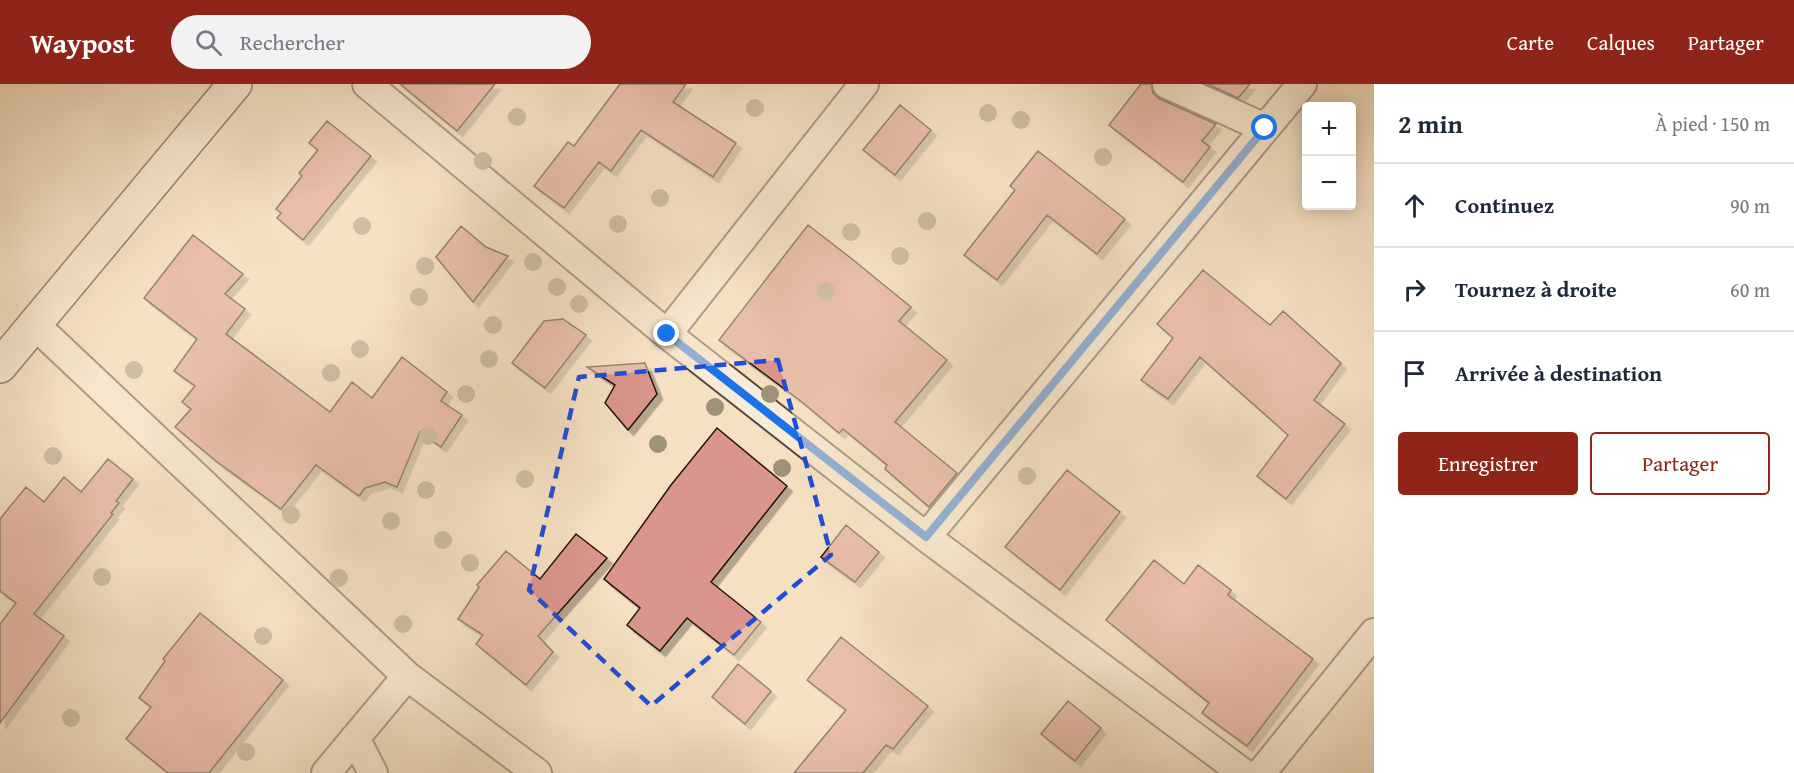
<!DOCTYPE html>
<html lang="fr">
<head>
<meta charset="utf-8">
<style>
  :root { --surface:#fff; --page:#f2f2f3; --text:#1f2937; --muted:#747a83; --line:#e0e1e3; --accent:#8f2418 }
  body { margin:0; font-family:"Gentium Book Plus",serif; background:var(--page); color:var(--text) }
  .controls { position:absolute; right:18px; top:18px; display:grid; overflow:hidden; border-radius:6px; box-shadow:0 3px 15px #0003 }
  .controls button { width:54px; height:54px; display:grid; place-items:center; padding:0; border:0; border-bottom:2px solid var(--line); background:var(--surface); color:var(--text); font:30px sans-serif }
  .stop { position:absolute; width:18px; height:18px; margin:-14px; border:4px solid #1a73e8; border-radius:50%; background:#fff }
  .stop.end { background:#1a73e8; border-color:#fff; box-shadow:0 2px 6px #0008 }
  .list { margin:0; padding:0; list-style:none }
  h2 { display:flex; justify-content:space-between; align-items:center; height:78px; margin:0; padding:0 24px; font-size:26px }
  h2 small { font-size:20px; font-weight:400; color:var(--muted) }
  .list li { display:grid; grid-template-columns:39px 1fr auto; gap:18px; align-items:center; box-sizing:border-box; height:84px; padding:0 24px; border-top:2px solid var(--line) }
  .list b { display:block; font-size:22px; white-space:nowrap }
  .list em { font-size:20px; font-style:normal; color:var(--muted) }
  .actions { display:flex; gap:12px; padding:18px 24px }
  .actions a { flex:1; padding:14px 0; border:2px solid var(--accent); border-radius:6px; text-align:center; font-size:21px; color:var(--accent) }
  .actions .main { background:var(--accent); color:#fff }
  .icon { flex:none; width:33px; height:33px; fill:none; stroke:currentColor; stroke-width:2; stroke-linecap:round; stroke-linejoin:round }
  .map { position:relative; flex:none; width:1374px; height:689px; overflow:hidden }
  header { display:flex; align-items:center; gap:36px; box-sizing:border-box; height:84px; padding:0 30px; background:var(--accent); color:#fff }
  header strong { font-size:28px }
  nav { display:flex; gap:33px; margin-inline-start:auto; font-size:21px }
  .search { width:420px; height:54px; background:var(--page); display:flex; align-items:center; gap:15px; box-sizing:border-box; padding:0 21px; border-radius:33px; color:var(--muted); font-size:22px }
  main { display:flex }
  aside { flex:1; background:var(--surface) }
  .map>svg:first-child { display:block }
</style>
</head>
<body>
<header>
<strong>Waypost</strong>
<div class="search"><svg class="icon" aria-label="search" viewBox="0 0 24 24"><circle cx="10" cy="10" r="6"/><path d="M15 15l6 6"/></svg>Rechercher</div>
<nav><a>Carte</a><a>Calques</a><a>Partager</a></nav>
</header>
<main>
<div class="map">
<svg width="1374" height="689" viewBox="0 0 1374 689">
  <defs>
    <filter id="shadow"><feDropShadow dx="5.5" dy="5.5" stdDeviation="0" flood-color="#0004"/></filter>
  </defs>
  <rect width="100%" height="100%" fill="#f5e1c2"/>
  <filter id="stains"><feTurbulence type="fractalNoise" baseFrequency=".00333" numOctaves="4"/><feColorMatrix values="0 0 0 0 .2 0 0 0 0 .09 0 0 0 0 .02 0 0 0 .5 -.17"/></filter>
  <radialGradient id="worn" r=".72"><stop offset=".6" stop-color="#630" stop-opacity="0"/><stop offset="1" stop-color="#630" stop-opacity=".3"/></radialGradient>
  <path fill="#db958c" stroke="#21140f" stroke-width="1.5" filter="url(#shadow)" d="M 400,0 L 495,0 L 457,47 Z
    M 620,0 L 686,0 L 673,18 L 736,59 L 713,93 L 641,46 L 611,87 L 599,78 L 564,124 L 534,102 L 568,58 L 574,62 Z
    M 1141,0 L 1151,0 L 1153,9 L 1160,15 L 1216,40 L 1202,57 L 1210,63 L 1183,98 L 1109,41 Z
    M 1207,0 L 1250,0 L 1238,14 Z
    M 900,21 L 931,46 L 895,91 L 863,66 Z
    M 327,37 L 371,72 L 303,156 L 277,134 L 281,129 L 276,125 L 302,92 L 299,89 L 318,66 L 309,59 Z
    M 1038,67 L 1125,135 L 1097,170 L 1047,131 L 997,196 L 964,171 L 1015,106 L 1010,102 Z
    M 808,141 L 852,175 L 911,223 L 899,237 L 947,276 L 895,338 L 957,389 L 929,423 L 885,385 L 887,381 L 843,345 L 839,349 L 802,318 L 719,256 Z
    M 461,142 L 486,163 L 508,172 L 473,218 L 436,173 Z
    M 193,151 L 243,190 L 225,210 L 245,225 L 226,250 L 330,328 L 352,298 L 372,314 L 402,273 L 447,308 L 441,317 L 462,331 L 441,363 L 420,348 L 397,403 L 385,398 L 365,404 L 359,412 L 316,381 L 281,425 L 216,377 L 175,343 L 191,325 L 182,318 L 195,302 L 174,287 L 197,255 L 144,214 Z
    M 1203,186 L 1270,241 L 1283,227 L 1341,279 L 1314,316 L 1345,340 L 1286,415 L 1257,392 L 1288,351 L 1200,273 L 1168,315 L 1141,296 L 1173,254 L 1157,240 Z
    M 563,235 L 586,251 L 545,304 L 512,279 L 544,237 Z
    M 645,279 L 657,310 L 628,346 L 605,319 L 615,301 L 587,283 Z
    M 717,344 L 787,402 L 711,498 L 761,538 L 734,571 L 687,534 L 660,567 L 627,541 L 640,524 L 604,495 L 671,401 Z
    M 108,375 L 133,395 L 116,417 L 119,419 L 111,429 L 113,430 L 34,530 L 64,552 L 0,639 L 0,540 L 16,519 L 0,507 L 0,435 L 26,403 L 44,418 L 64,393 L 81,408 Z
    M 1067,386 L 1120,428 L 1060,506 L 1005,463 Z
    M 846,441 L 879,468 L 855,498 L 821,473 Z
    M 576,450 L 607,474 L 538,552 L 553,568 L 526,601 L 476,560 L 483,551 L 458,535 L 479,503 L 477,501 L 506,467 L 540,495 Z
    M 1154,476 L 1184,500 L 1198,481 L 1231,506 L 1228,511 L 1313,575 L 1247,662 L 1202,629 L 1209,619 L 1106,536 Z
    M 200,529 L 283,596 L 209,689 L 168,689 L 126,655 L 151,623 L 139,614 L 165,577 L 163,575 Z
    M 841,553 L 928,622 L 893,665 L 886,661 L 863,689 L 794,689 L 846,626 L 807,596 Z
    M 738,580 L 771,607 L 745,640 L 712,613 Z
    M 1068,617 L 1101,644 L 1075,677 L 1041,650 Z"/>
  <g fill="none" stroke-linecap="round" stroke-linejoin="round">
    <g stroke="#56473c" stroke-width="32">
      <path id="street" d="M 367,0 L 667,250 L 926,453 L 1243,689
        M 1167,0 L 1265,44
        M 34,240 L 407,592 L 537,689
        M 667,250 L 864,0
        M 926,453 L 1302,0
        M 355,654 L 373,689
        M 326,689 L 407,592
        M 1261,689 L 1374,549"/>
    </g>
    <g stroke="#21140f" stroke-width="36">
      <path id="secondary" d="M 0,282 L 235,0"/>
    </g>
    <use href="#street" stroke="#f8ecd7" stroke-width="28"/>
    <use href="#secondary" stroke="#f8ecd7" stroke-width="33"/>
  </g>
  <g fill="#9e9279">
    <circle cx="755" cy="24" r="9"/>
    <circle cx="988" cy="29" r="9"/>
    <circle cx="517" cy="33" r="9"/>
    <circle cx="1021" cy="36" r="9"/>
    <circle cx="1103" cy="73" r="9"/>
    <circle cx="483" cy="77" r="9"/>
    <circle cx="660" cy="114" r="9"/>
    <circle cx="927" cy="137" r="9"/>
    <circle cx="618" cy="140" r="9"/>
    <circle cx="362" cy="142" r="9"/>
    <circle cx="851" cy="148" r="9"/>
    <circle cx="900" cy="172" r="9"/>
    <circle cx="533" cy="178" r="9"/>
    <circle cx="425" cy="182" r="9"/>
    <circle cx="557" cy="203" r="9"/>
    <circle cx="826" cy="207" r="9"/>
    <circle cx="419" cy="213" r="9"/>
    <circle cx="579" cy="220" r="9"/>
    <circle cx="493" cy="241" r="9"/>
    <circle cx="360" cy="265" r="9"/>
    <circle cx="489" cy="275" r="9"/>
    <circle cx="134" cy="286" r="9"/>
    <circle cx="331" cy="289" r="9"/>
    <circle cx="466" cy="310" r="9"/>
    <circle cx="770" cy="310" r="9"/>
    <circle cx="715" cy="323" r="9"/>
    <circle cx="428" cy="352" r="9"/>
    <circle cx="658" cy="360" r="9"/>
    <circle cx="53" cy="372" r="9"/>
    <circle cx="782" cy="384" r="9"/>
    <circle cx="1027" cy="392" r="9"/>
    <circle cx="525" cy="395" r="9"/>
    <circle cx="426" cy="406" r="9"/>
    <circle cx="291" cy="431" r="9"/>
    <circle cx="391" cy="437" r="9"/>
    <circle cx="443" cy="456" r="9"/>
    <circle cx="470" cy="479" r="9"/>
    <circle cx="102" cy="493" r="9"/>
    <circle cx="339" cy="494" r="9"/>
    <circle cx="403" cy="540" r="9"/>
    <circle cx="263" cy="552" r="9"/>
    <circle cx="71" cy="634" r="9"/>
    <circle cx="246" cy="668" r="9"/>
  </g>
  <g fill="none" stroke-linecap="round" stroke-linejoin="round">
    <path stroke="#1a73e8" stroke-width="8" d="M 667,250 L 926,453 L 1265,44"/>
  </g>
  <path d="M0 0H1374V689H0ZM 778,276 L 831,471 L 651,622 L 529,506 L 579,293 Z" fill="#f5e1c2" fill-opacity=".55" fill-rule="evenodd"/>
  <path fill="none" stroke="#1d4ed8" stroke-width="4.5" stroke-dasharray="12 8" stroke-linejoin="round" d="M 778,276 L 831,471 L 651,622 L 529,506 L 579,293 Z"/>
  <rect width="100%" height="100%" filter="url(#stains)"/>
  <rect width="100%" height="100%" fill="url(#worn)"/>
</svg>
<div class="controls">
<button>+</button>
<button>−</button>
</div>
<div class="stop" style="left:1265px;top:44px"></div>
<div class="stop end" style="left:667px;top:250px"></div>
</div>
<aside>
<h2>2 min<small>À pied · 150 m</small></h2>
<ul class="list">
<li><svg class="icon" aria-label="ahead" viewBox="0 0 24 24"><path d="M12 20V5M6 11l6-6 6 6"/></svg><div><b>Continuez</b></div><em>90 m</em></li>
<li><svg class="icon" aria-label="right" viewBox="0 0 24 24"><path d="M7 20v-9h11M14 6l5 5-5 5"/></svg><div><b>Tournez à droite</b></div><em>60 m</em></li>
<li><svg class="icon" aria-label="arrive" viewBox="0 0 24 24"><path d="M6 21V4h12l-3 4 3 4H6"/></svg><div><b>Arrivée à destination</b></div></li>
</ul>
<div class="actions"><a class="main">Enregistrer</a><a>Partager</a></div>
</aside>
</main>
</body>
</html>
